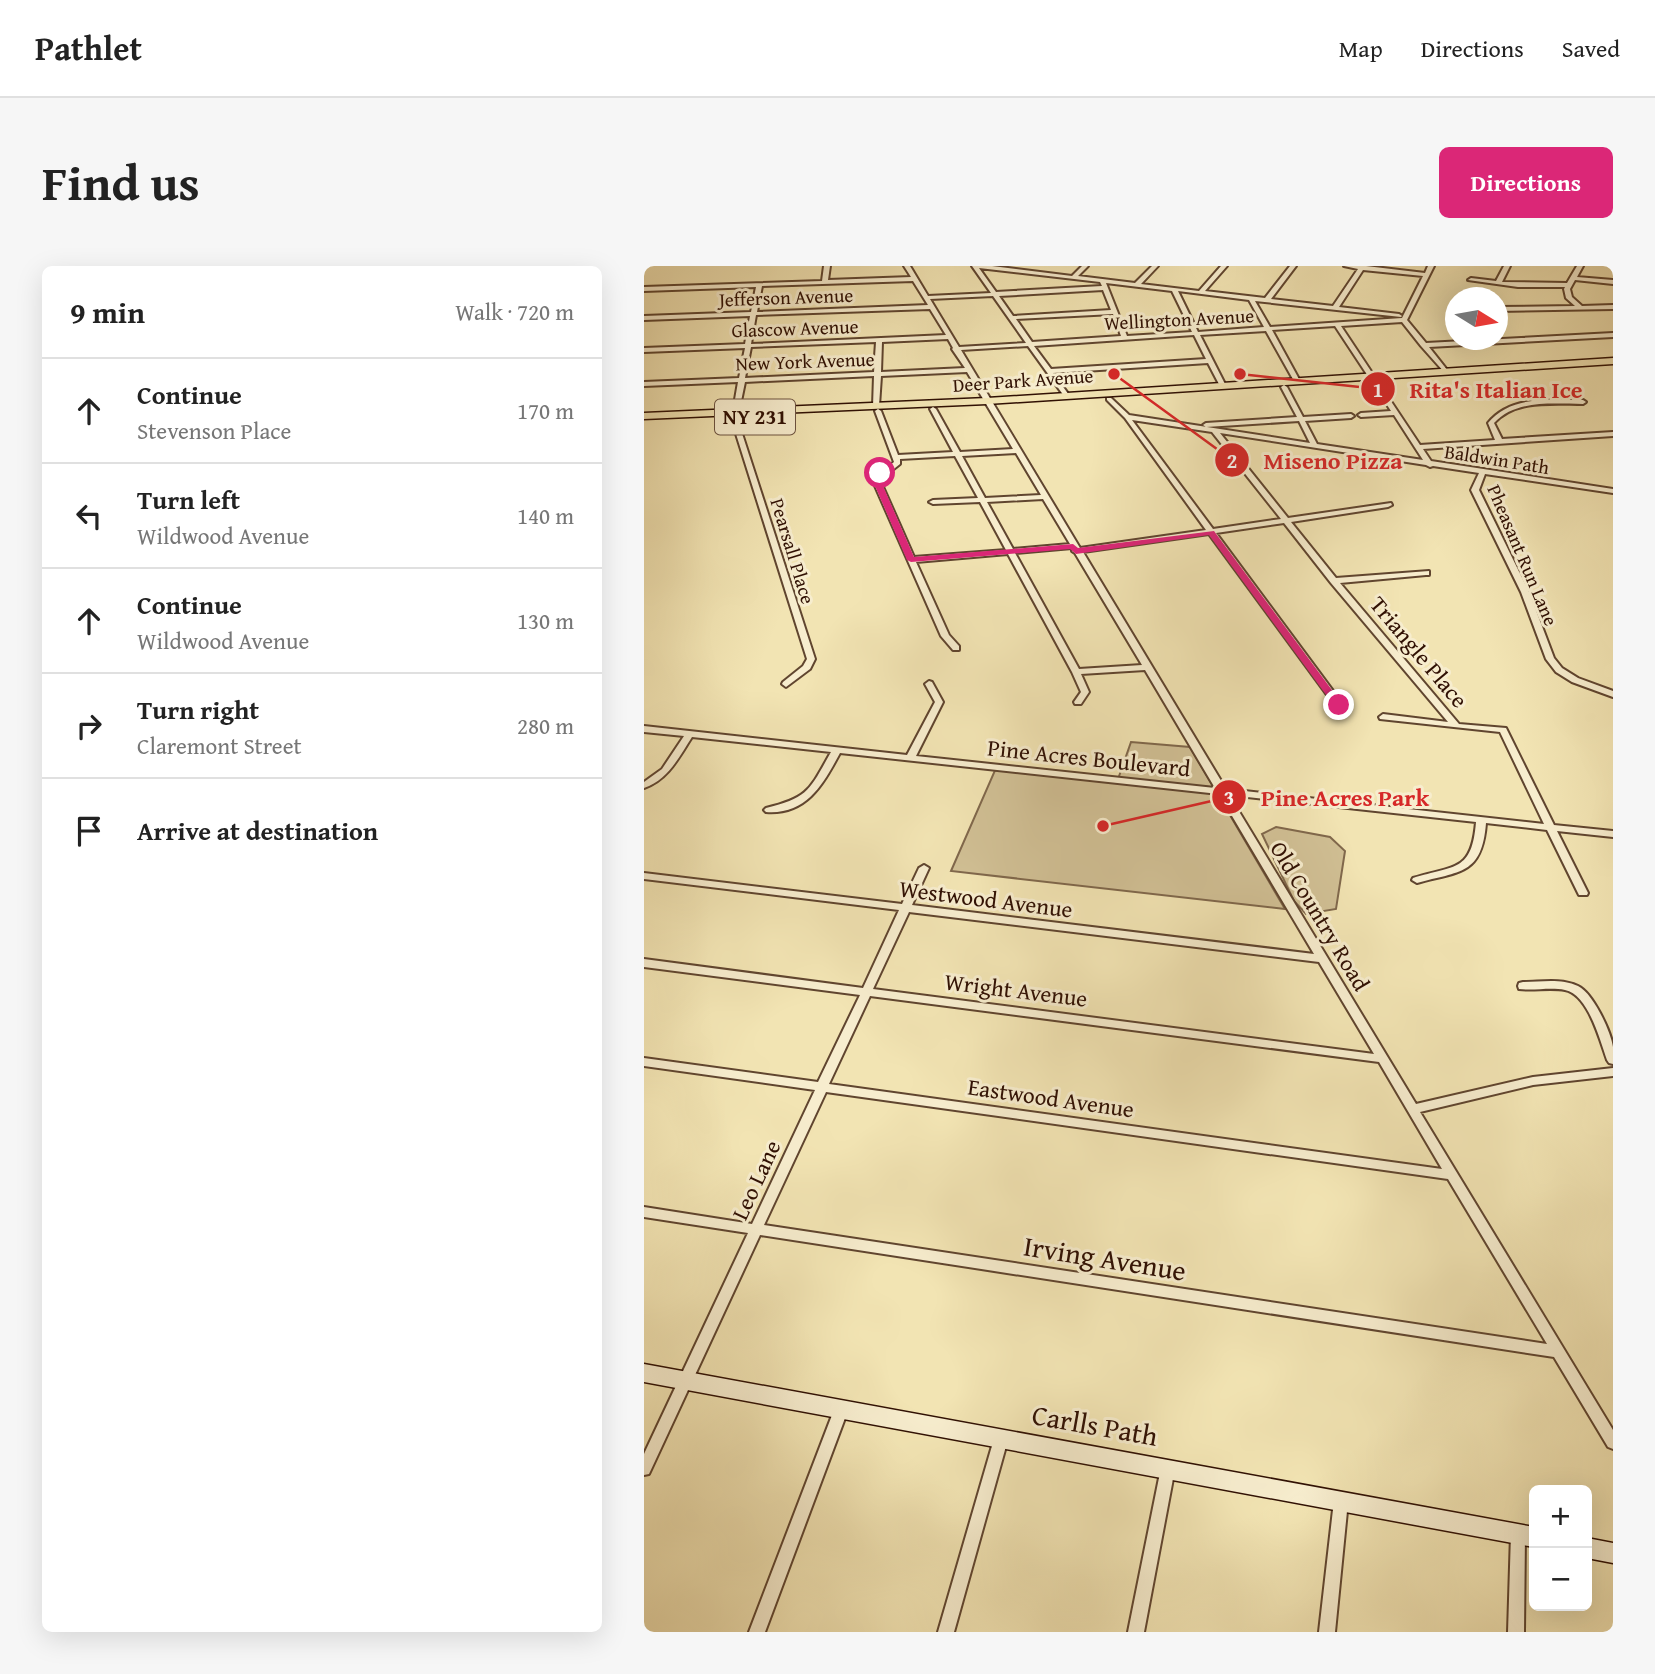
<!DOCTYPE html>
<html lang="en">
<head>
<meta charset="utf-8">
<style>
  :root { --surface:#fff; --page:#f6f6f6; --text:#222; --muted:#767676; --line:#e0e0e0; --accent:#db2777 }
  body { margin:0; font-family:"Gentium Book Plus",serif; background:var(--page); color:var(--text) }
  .controls { position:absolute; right:21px; bottom:21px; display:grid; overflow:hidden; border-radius:10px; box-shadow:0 7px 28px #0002 }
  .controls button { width:63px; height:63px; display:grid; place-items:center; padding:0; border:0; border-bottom:2px solid var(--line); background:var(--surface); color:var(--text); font:35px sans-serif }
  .compass { position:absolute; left:801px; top:21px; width:63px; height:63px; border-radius:50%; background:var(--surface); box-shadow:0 7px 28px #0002; rotate:101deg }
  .stop { position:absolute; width:21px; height:21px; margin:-16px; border:5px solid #db2777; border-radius:50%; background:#fff }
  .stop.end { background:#db2777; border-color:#fff; box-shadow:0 2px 7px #0008 }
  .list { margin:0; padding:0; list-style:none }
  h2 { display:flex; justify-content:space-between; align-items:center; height:91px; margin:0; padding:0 28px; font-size:30px }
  h2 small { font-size:23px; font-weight:400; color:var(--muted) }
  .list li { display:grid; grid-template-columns:46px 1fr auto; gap:21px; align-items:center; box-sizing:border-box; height:105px; padding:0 28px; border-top:2px solid var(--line) }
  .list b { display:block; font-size:26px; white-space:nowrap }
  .list p { margin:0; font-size:23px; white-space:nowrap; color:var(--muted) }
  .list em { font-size:23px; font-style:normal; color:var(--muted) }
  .icon { flex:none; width:38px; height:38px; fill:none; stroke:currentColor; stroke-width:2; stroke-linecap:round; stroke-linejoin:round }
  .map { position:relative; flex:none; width:969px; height:1366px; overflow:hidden; border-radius:10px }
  header { display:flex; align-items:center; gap:42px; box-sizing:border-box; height:98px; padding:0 35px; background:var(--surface); border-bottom:2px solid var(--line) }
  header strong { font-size:33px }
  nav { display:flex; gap:38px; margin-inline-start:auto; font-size:24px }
  .intro { display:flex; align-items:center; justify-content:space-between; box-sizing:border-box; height:168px; padding:0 42px }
  h1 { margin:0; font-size:49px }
  .button { padding:18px 32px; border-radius:10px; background:var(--accent); color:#fff; font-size:24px; font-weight:700 }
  main { display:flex; gap:42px; padding:0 42px }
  aside { flex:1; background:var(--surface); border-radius:10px; box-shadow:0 7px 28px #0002 }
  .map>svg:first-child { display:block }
</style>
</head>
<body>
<header>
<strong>Pathlet</strong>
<nav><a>Map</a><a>Directions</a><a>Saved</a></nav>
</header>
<div class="intro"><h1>Find us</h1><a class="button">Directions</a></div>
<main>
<aside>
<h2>9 min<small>Walk · 720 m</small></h2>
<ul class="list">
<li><svg class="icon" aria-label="ahead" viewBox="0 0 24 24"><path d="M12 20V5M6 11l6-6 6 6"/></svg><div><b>Continue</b><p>Stevenson Place</p></div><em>170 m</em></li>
<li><svg class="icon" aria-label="left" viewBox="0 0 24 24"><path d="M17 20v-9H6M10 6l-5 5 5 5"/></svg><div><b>Turn left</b><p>Wildwood Avenue</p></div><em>140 m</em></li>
<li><svg class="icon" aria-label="ahead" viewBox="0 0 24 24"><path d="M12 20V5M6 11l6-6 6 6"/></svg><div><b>Continue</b><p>Wildwood Avenue</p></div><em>130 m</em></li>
<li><svg class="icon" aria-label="right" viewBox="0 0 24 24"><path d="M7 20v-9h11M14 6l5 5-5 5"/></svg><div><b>Turn right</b><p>Claremont Street</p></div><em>280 m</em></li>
<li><svg class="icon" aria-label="arrive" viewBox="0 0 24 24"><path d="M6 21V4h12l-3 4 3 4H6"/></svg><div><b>Arrive at destination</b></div></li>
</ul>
</aside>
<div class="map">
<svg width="969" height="1366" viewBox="0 0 969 1366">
  <rect width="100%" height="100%" fill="#f2e4b3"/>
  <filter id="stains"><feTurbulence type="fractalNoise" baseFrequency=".00286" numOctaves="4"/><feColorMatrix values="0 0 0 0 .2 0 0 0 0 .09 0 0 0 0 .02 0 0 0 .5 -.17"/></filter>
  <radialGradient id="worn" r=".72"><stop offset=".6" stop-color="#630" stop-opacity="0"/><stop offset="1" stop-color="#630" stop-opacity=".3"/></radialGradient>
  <path fill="#d1c095" stroke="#80684c" stroke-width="2" d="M 487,476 L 546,481 L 641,643 L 307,605 L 352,502 L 473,516 Z
    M 632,561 L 686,571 L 701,585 L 692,643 L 662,648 L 650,635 L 618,568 Z"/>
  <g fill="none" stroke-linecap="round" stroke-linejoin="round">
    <g stroke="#60452f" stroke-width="4">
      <path id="street" d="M 180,0 L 186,0 L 184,14 L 267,11 L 260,0 L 266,0 L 284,30 L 347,27 L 328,0 L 348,0 L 428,10 L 438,0 L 444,0 L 434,10 L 491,17 L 508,0 L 514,0 L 497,18 L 555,25 L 577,0 L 583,0 L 561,25 L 621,32 L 646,0 L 652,0 L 627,33 L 689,40 L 714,3 L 700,0 L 722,0 L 781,7 L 784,0 L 790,0 L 763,54 L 782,77 L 969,67 L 969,71 L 785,81 L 804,105 L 801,107 L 777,80 L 758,56 L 697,60 L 776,179 L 851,174 L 844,157 C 867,129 906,134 939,134 L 942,136 L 939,138 C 909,138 872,133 850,157 L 858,173 L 969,166 L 969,170 L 779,183 L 787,195 L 969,223 L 969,227 L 841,208 L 835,224 L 885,326 L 910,392 L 918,402 L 934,412 L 969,425 L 969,431 L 928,416 L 912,406 L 902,393 L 877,326 L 827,224 L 835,207 L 789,200 L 786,201 L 782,199 L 576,167 L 644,252 L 747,237 L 748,239 L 744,241 L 647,256 L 692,312 L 785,305 L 785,309 L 782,309 L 696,317 L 815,458 L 862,462 L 910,559 L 969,565 L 969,571 L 913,565 L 944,627 L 943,629 L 935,629 L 934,627 L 903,564 L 842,557 C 838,609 816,605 773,617 L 768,614 L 769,612 C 811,599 828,606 832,556 L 585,529 L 772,838 L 889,811 L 969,802 L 969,810 L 889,819 L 776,846 L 969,1164 L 969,1183 L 964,1181 L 910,1091 L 116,969 L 5,1208 L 0,1209 L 0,1188 L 104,967 L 0,951 L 0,941 L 108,958 L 171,824 L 0,800 L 0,792 L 174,816 L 216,729 L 0,701 L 0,693 L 219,722 L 255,644 L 0,613 L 0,607 L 258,638 L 275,602 L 280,599 L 285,602 L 268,639 L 670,688 L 575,528 L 196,487 C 179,518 163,549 122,546 L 120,544 L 122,542 C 165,532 166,523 187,486 L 48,471 C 35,491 24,514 0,522 L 0,516 L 18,503 L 40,470 L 0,466 L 0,460 L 263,489 L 291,436 L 281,418 L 285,415 L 288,416 L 299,436 L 272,490 L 571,522 L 501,404 L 437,408 L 445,426 L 437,438 L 431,438 L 430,436 L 437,426 L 428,406 L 364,288 L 272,296 L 305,369 L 315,380 L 315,384 L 309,384 L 297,370 L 228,213 L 250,196 L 231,145 L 234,143 L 237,145 L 254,189 L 309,186 L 286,143 L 289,141 L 292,143 L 316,186 L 369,183 L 323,106 L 237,110 L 235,140 L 232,142 L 229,140 L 230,110 L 101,116 L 95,145 L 92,147 L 89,145 L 94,116 L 0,120 L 0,116 L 95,112 L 101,82 L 0,86 L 0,82 L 101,78 L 106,50 L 0,54 L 0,50 L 107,46 L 112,21 L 0,25 L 0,21 L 178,15 ZM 335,2 L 456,16 L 458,20 L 352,26 ZM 719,4 L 779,10 L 758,52 L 626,61 L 611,35 L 757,51 L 758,50 L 755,48 L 695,41 ZM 269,15 L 284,39 L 113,46 L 118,20 ZM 462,17 L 528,25 L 548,66 L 483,70 ZM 459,24 L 467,44 L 369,50 L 355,30 ZM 534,25 L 605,34 L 620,61 L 554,66 ZM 349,30 L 382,77 L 315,81 L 286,33 ZM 286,43 L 302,69 L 107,78 L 112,49 ZM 469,48 L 477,70 L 388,76 L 372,53 ZM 691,60 L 747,145 L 717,147 L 714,149 L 717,151 L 750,149 L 779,194 L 673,178 L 661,155 L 707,152 L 710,150 L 707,148 L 659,151 L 643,121 L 640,119 L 637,121 L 653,151 L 562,157 L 559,159 L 562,161 L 655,155 L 666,177 L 485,149 L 467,132 L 463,132 L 463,134 L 481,152 L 562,264 L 436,282 L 317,84 L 384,80 L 420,130 L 422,131 L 425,129 L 409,107 L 564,97 L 576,120 L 579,122 L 582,120 L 556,69 L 622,65 L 650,115 L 653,117 L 656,115 L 628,64 ZM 550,69 L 562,93 L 407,103 L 390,80 ZM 304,73 L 309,82 L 308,83 L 321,102 L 237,106 L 238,76 ZM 232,76 L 230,106 L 101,112 L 107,81 ZM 488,154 L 568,166 L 637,253 L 569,263 ZM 372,187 L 397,229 L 341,232 L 318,190 ZM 311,190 L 334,232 L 289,234 L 285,236 L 289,238 L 336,236 L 362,284 L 270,291 L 236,214 L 256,198 L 256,193 ZM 399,233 L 426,278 L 369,283 L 343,236 ZM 640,257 L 687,317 L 804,456 L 739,448 L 735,451 L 736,453 L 856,466 L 900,558 L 582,523 L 439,286 L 565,268 L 692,441 L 698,441 L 698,437 L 572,267 ZM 428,282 L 428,285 L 431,287 L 498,399 L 435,403 L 371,287 ZM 265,646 L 675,696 L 730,788 L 229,723 ZM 226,730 L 735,796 L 798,903 L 185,818 ZM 182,826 L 804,913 L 903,1078 L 120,959 Z
        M 860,0 L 866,0 L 858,16 L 923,17 L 933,0 L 939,0 L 933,11 L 969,14 L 969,18 L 931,14 L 926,23 L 928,31 L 938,40 L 969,39 L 969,43 L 853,45 L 853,41 L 931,40 L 922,32 L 920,23 L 921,21 L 874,21 L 824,14 L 827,12 L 852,15 Z
        M 90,150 L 93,152 L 171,393 L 166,403 L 142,421 L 138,418 L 139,416 L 159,400 L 163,393 L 87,152 Z
        M 879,716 C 897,716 917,712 934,720 C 949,727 967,766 969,781 C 969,787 969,793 969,798 L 965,797 L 963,794 C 956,774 944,728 921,724 C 906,721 890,725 875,723 L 874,720 L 875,717 Z
        M 197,1138 L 202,1140 L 204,1144 L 121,1366 L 105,1366 L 190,1144 L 192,1140 Z
        M 357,1167 L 362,1169 L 364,1173 L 310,1366 L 294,1366 L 350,1173 L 352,1169 Z
        M 524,1196 L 529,1197 L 531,1202 L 500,1366 L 484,1366 L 517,1202 L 519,1197 Z
        M 697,1228 L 702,1230 L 704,1235 L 691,1366 L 675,1366 L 690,1235 L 692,1230 Z
        M 874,1261 L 879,1263 L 881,1268 L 880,1366 L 864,1366 L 867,1268 L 869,1263 Z"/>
    </g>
    <g stroke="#301003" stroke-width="3">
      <path id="secondary" d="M 0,1098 L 890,1261 L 890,1281 L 0,1116 Z
        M 943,1272 L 969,1277 L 969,1297 L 943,1292 Z"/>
    </g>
    <g stroke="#301003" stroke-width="3">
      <path id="primary" d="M 969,92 L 969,98 L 343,138 L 0,153 L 0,147 L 343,132 Z"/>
    </g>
    <use href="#street" fill="#f7edce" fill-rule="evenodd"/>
    <use href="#secondary" fill="#f7edce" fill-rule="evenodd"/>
    <use href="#primary" fill="#f2e4b3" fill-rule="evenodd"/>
  </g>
  <path fill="#db2777" d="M 236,205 L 239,207 L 236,213 L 270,291 L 429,278 L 434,282 L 570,265 L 699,439 L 691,441 L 565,269 L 432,288 L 426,283 L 267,296 L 263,294 L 228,213 Z"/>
  <g text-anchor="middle" stroke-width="6" stroke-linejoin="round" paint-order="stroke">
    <g font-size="19" fill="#301003" stroke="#f7edce">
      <text transform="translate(142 31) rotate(-2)" y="7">Jefferson Avenue</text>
      <text transform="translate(535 53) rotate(-3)" y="7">Wellington Avenue</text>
      <text transform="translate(151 62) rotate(-2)" y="7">Glascow Avenue</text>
      <text transform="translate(161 95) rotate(-2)" y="7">New York Avenue</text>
      <text transform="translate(379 114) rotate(-4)" y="7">Deer Park Avenue</text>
      <text transform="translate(853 193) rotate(9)" y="7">Baldwin Path</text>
      <text transform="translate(149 285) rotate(73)" y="7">Pearsall Place</text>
      <text transform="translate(879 289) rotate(67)" y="7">Pheasant Run Lane</text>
    </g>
    <rect fill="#f7edce" stroke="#6c5240" stroke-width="2" x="71" y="133.5" width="80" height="35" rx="5"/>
    <g font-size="21" font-weight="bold" fill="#301003">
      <text x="111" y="158">NY 231</text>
    </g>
    <g font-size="23" fill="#301003" stroke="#f7edce">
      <text transform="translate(775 386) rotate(50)" y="8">Triangle Place</text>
      <text transform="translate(445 492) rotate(6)" y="8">Pine Acres Boulevard</text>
      <text transform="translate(342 633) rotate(7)" y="8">Westwood Avenue</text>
      <text transform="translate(676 650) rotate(59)" y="8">Old Country Road</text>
      <text transform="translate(372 724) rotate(7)" y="8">Wright Avenue</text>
      <text transform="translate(407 832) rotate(8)" y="8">Eastwood Avenue</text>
      <text transform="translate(112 914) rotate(-65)" y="8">Leo Lane</text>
    </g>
    <g font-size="28" fill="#301003" stroke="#f7edce">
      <text transform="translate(461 992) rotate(9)" y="10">Irving Avenue</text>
      <text transform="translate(451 1159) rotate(10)" y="10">Carlls Path</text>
    </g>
  </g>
  <path fill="none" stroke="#d62828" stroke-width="2.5" d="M596 108L734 123M470 108L588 194M459 560L585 531"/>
  <g fill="#d62828" stroke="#f7edce" stroke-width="2.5">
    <circle cx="596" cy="108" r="7"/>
    <circle cx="470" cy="108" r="7"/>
    <circle cx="459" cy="560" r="7"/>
    <circle cx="734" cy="123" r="18"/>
    <circle cx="588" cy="194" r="18"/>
    <circle cx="585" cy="531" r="18"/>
  </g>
  <g font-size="21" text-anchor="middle" font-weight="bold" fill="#fff">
    <text x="734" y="131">1</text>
    <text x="588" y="202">2</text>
    <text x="585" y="539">3</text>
  </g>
  <g font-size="24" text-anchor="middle" font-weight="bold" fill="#d62828" stroke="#f7edce" stroke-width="6" stroke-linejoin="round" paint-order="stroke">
    <text x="852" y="132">Rita's Italian Ice</text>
    <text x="689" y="203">Miseno Pizza</text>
    <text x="701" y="540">Pine Acres Park</text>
  </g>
  <rect width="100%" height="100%" filter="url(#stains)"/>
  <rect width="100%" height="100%" fill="url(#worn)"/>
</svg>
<div class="controls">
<button>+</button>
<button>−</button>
</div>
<svg class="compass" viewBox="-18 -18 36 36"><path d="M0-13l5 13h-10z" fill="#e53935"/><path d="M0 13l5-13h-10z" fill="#767676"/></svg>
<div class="stop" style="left:236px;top:207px"></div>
<div class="stop end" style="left:695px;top:439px"></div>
</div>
</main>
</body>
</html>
